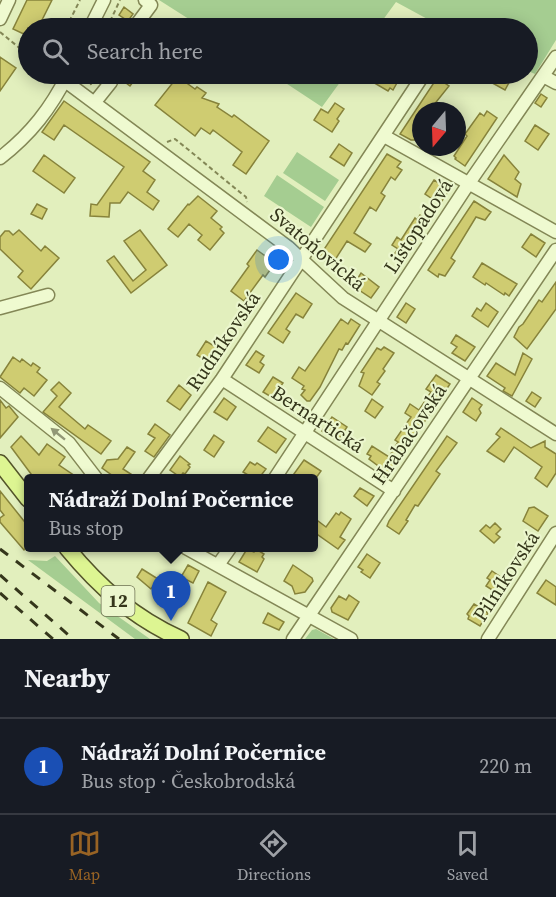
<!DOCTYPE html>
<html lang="en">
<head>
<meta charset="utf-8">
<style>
  :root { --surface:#171b24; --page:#20242c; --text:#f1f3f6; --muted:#9ea1a6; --line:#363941; --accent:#986324 }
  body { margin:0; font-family:"Source Serif 4",serif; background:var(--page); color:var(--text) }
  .compass { position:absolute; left:412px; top:102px; width:54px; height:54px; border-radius:50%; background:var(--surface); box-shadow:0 3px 15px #0003; rotate:199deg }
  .you { position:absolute; left:279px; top:260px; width:21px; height:21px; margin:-15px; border:4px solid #fff; border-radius:50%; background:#1a73e8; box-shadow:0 0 0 9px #1a73e833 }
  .badge { display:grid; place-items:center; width:39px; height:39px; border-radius:50%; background:var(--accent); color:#fff; font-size:20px; font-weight:700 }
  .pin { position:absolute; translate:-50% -50px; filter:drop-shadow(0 2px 3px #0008) }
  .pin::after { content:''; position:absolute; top:32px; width:21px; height:18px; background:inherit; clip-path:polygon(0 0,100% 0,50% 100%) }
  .popup { position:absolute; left:24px; top:474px; width:294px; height:78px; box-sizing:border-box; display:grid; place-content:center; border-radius:6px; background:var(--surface); filter:drop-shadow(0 2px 4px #0005); font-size:20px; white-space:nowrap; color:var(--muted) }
  .popup b { font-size:22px; color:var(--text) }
  .popup::after { content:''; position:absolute; left:50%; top:100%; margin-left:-12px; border:12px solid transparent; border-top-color:var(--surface) }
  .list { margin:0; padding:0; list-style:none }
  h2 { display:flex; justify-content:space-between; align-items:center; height:78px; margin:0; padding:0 24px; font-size:26px }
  h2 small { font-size:20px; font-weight:400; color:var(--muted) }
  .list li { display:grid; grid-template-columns:39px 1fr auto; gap:18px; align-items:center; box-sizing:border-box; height:96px; padding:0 24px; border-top:2px solid var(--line) }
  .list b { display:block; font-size:22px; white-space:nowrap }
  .list p { margin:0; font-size:20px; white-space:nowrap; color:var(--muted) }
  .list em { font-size:20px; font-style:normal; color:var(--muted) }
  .icon { flex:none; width:33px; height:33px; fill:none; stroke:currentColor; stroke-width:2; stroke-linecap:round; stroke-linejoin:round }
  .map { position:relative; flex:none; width:556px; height:639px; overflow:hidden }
  .search { position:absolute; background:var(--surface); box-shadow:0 3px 15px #0003; left:18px; right:18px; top:18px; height:66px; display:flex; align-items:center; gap:15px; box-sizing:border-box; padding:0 21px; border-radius:33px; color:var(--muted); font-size:22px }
  .sheet { height:174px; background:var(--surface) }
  nav { display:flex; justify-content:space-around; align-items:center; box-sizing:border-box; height:84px; border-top:2px solid var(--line); background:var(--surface); font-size:16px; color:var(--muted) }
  nav a { display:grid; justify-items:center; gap:3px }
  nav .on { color:var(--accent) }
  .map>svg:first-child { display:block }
</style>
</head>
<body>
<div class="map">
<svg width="556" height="639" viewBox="0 0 556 639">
  <rect width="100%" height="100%" fill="#e2efbd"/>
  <path fill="#a5cd91" d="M 159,0 L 556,0 L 556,40 L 535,74 L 528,71 L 528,28 L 444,28 L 396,2 L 377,28 L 203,28 Z
    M 272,74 L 346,74 L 322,107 Z
    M 297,152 L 339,180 L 325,201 L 283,173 Z
    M 277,175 L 324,207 L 311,227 L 264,196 Z
    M 55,556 L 99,603 L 150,639 L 135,639 L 28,560 L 47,561 Z
    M 316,629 L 334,639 L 305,639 L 312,630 Z"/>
  <path fill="#cfcc71" stroke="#87833b" stroke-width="1.5" d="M 27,0 L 52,0 L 38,28 L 28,28 L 28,36 L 13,29 Z
    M 124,7 L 133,14 L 128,21 L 119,15 Z
    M 0,57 L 16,68 L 0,91 Z
    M 114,74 L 139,74 L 130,86 Z
    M 359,74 L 387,74 L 398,81 L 393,90 L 390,88 L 388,91 Z
    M 476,74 L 506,74 L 512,77 L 505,90 Z
    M 437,78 L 449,86 L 429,111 L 421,111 L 421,130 L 415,140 L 411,140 L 400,134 Z
    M 181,79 L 195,89 L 197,87 L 206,93 L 202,98 L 219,104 L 217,107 L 232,117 L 234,115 L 269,141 L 246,174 L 233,165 L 242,152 L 213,130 L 210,134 L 201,128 L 195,136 L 155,105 L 175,80 L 178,82 Z
    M 541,94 L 547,98 L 541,107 L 535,103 Z
    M 64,101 L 150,162 L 143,171 L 155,180 L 147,192 L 159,201 L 153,210 L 128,192 L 120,203 L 110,203 L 109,217 L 90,216 L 91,204 L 97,205 L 124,167 L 64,125 L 54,140 L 42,132 Z
    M 335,103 L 344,109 L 337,119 L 339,121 L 332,132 L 314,120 L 321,109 L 328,113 Z
    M 487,111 L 497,118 L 465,166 L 455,159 L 456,158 L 454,156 L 467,136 L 465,134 L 480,113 L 484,116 Z
    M 535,125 L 549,134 L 538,150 L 525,141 Z
    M 339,144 L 352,153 L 344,166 L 330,157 Z
    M 387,154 L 401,162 L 397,167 L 402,170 L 395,180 L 391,177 L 381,193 L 385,196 L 376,211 L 370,207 L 354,233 L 371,244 L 365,252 L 347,241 L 333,263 L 329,263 L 319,257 Z
    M 44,155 L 75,178 L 64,193 L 33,171 Z
    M 504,155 L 519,172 L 515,179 L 521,184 L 517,197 L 488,179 Z
    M 434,180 L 442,185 L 445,184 L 449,190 L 440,204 L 425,194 Z
    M 198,196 L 217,211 L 211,218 L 222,227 L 220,229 L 224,233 L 210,250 L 198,240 L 202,235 L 189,224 L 178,237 L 168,229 L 188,204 L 189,205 Z
    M 474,201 L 491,212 L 485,220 L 476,217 L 451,258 L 455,261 L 445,276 L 439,274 L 438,277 L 428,270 Z
    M 37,204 L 47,209 L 42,219 L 31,214 Z
    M 420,215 L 429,221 L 402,262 L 393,256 L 398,249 L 392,245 L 397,237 L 401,240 L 415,218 L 417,220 Z
    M 19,230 L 41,251 L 45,246 L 59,258 L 31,289 L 18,277 L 23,271 L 0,249 L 0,237 L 5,231 L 9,231 L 13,235 Z
    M 140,230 L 167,265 L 131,293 L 107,261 L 114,256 L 133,281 L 146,270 L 124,241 Z
    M 531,234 L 545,243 L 536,257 L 522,247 Z
    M 257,250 L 275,263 L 265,277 L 263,275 L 244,301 L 231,291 L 249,266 L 247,264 Z
    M 482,263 L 517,284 L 509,296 L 505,293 L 504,295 L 486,283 L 485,285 L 473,277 Z
    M 361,273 L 379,287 L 371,298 L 353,286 Z
    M 556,282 L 556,309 L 527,349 L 514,337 L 519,327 L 523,324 L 539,300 L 542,302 Z
    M 296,293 L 312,304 L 303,318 L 296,314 L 286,329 L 290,332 L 283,343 L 268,333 Z
    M 406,303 L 415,309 L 406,323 L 397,317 Z
    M 486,303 L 498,312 L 488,327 L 472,316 L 477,308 L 481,311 Z
    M 341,319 L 348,324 L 351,319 L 360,325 L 348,344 L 346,343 L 342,350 L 339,349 L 320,387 L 310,401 L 307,401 L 301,395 L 305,390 L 302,389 L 304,386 L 292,378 L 299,367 L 305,371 Z
    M 456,335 L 475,347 L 465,361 L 452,353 L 457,347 L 451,343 Z
    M 218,340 L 228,346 L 214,366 L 197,355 L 206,341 L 214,346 Z
    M 384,347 L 394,353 L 383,369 L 385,371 L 377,382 L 380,384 L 372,395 L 359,386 L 364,373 L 361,372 L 377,348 L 381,350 Z
    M 256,351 L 264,356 L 260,362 L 264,365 L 259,373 L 246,365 Z
    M 523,353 L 532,359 L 512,396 L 503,391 L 505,388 L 487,376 L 496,363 L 515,375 Z
    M 13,357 L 20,362 L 22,359 L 31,366 L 33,363 L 40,368 L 37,372 L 47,380 L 34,396 L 24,388 L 20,393 L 0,377 Z
    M 436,375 L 450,384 L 389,474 L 369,459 L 371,456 L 367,454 L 372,446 L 389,457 L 398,442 L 395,440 L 411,417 L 405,413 L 410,404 L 419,410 L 431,392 L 426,389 Z
    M 273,377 L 283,383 L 280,387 L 281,392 L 275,394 L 273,398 L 263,392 Z
    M 59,382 L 71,393 L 59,407 L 85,429 L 88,425 L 111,441 L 101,454 L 43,412 L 57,396 L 51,390 Z
    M 179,385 L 191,395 L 180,410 L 167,401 Z
    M 532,392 L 541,398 L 535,407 L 526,401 Z
    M 224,398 L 236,407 L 227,420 L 214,412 Z
    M 472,398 L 482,405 L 479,409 L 481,413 L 476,421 L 463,412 Z
    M 372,399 L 383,407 L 375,418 L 365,411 Z
    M 0,400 L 6,408 L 9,406 L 18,417 L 0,438 Z
    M 332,417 L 347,427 L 338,441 L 322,431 Z
    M 155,424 L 170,435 L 154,457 L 145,451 L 155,438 L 148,434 Z
    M 268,427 L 286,439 L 276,453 L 258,441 Z
    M 501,428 L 531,448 L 545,441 L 545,447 L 556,454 L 556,473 L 547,487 L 535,478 L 542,467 L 514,447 L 504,462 L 487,451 L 500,437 L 496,434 Z
    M 214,435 L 224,442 L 214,457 L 204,450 Z
    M 21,436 L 39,455 L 47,444 L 65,457 L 59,465 L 78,478 L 34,478 L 11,447 Z
    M 447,436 L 457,443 L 436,471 L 440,474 L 418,506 L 415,505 L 406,520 L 408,521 L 399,534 L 387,526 L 389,521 Z
    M 127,447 L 135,452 L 123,469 L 137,478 L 116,478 L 102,468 L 107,460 L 118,459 Z
    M 180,456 L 190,464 L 188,465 L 190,467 L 185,474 L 183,473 L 180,477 L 170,470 Z
    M 304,460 L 321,471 L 316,478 L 291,478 Z
    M 250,462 L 255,465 L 257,463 L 266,469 L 259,478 L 253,478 L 243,472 Z
    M 360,488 L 374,496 L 367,506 L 354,496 Z
    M 0,491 L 28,526 L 28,546 L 24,550 L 0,522 L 0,518 L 4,515 L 0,510 Z
    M 534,507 L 548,516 L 538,531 L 523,521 L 529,508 Z
    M 341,512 L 351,519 L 340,537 L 345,540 L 338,549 L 314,532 L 314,518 L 326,527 L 336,513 L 339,515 Z
    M 495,523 L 501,529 L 496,534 L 500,537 L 494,543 L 480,531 L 486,525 L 490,528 Z
    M 247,549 L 254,552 L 256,549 L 264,554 L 262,557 L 264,559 L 257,572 L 239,562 Z
    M 367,554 L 380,563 L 370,578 L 361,572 L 363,570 L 358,567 Z
    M 188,565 L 199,571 L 193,583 L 181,577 Z
    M 293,565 L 312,578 L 313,581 L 305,592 L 295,594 L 292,586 L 284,581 Z
    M 142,569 L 158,579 L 151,589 L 137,577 Z
    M 492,571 L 508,582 L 500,595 L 486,586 L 490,580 L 487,578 Z
    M 546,580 L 556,587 L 556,605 L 537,593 Z
    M 208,582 L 226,592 L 211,620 L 217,624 L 211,636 L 188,623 Z
    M 349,595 L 359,602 L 348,620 L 332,612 L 331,608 L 339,596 L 346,600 Z
    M 474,604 L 488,613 L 480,626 L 468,619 L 469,616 L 467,614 Z
    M 268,613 L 284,622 L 279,630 L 263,623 Z"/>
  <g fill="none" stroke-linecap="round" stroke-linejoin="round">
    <g stroke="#838756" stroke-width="15">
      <path id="minor" d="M 0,19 L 9,0
        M 90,28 L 104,0
        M 134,28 L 151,5 L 145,0
        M 543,76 L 556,83
        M 65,81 L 288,247 L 343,298 L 556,434
        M 95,102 L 111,82
        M 384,136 L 556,232
        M 0,158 C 31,134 51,108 68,74
        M 0,308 L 48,295
        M 222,379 L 394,491
        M 0,388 L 69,443 L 96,478
        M 149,478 L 222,379 L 424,74
        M 275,478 L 469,183 L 556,57
        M 186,548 L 351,639
        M 218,565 L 230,548
        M 293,639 L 556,250
        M 488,639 L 556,533"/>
    </g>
    <g stroke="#53542a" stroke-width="18">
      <path id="major" d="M 0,463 L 28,499
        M 67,548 C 99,587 134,618 181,639"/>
    </g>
    <path stroke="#838756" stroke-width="2" stroke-dasharray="4.5 3" stroke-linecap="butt" d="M 66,28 L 80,0
      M 107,28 L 120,0
      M 0,32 L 28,55
      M 44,74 L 52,79
      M 89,74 L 91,85
      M 167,142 L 175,139 C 199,158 222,178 246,197 L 247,202"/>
    <use href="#minor" stroke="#effad0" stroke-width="12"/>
    <use href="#major" stroke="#ddf592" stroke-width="15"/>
    <path stroke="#35361b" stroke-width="3" stroke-dasharray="10 10" stroke-linecap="butt" d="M 0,549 L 119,639
      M 0,575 L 73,639
      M 0,593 L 53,639"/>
  </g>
  <defs><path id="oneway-solid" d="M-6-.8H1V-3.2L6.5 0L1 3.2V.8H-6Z" transform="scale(1.5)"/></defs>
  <use fill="#929876" href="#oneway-solid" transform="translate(58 434) rotate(-141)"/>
  <g text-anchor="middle" stroke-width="4.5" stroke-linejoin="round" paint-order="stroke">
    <rect fill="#ebf6cd" stroke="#6c7050" stroke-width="1.5" x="101.5" y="586" width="33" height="30" rx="4.5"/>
    <g font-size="18" font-weight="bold" fill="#35361b">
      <text x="118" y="607">12</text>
    </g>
    <g font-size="20" fill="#35361b" stroke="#ebf6cd">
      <text transform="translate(418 226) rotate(-57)" y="7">Listopadová</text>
      <text transform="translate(318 249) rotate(40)" y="7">Svatoňovická</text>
      <text transform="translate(223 341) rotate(-56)" y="7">Rudníkovská</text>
      <text transform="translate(318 419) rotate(33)" y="7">Bernartická</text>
      <text transform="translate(409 434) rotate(-56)" y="7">Hrabačovská</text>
      <text transform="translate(506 576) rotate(-57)" y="7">Pilníkovská</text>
    </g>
  </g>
</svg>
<svg class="compass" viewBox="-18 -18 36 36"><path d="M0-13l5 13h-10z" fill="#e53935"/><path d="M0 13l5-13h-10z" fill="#9ea1a6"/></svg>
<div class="you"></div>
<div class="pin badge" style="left:171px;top:621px;background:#1a4fb4">1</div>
<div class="popup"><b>Nádraží Dolní Počernice</b>Bus stop</div>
<div class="search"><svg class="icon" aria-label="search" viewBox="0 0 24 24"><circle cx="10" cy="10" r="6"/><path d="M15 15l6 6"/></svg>Search here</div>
</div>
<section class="sheet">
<h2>Nearby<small></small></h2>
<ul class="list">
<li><span class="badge" style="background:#1a4fb4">1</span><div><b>Nádraží Dolní Počernice</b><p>Bus stop · Českobrodská</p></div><em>220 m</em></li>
</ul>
</section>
<nav>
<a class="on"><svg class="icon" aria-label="map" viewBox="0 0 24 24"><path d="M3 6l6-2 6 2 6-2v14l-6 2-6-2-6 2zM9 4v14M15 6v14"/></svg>Map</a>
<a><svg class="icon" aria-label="directions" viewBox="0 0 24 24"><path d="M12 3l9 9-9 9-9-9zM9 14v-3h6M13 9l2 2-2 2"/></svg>Directions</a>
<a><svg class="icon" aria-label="saved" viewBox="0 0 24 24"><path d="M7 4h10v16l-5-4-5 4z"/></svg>Saved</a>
</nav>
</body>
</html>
